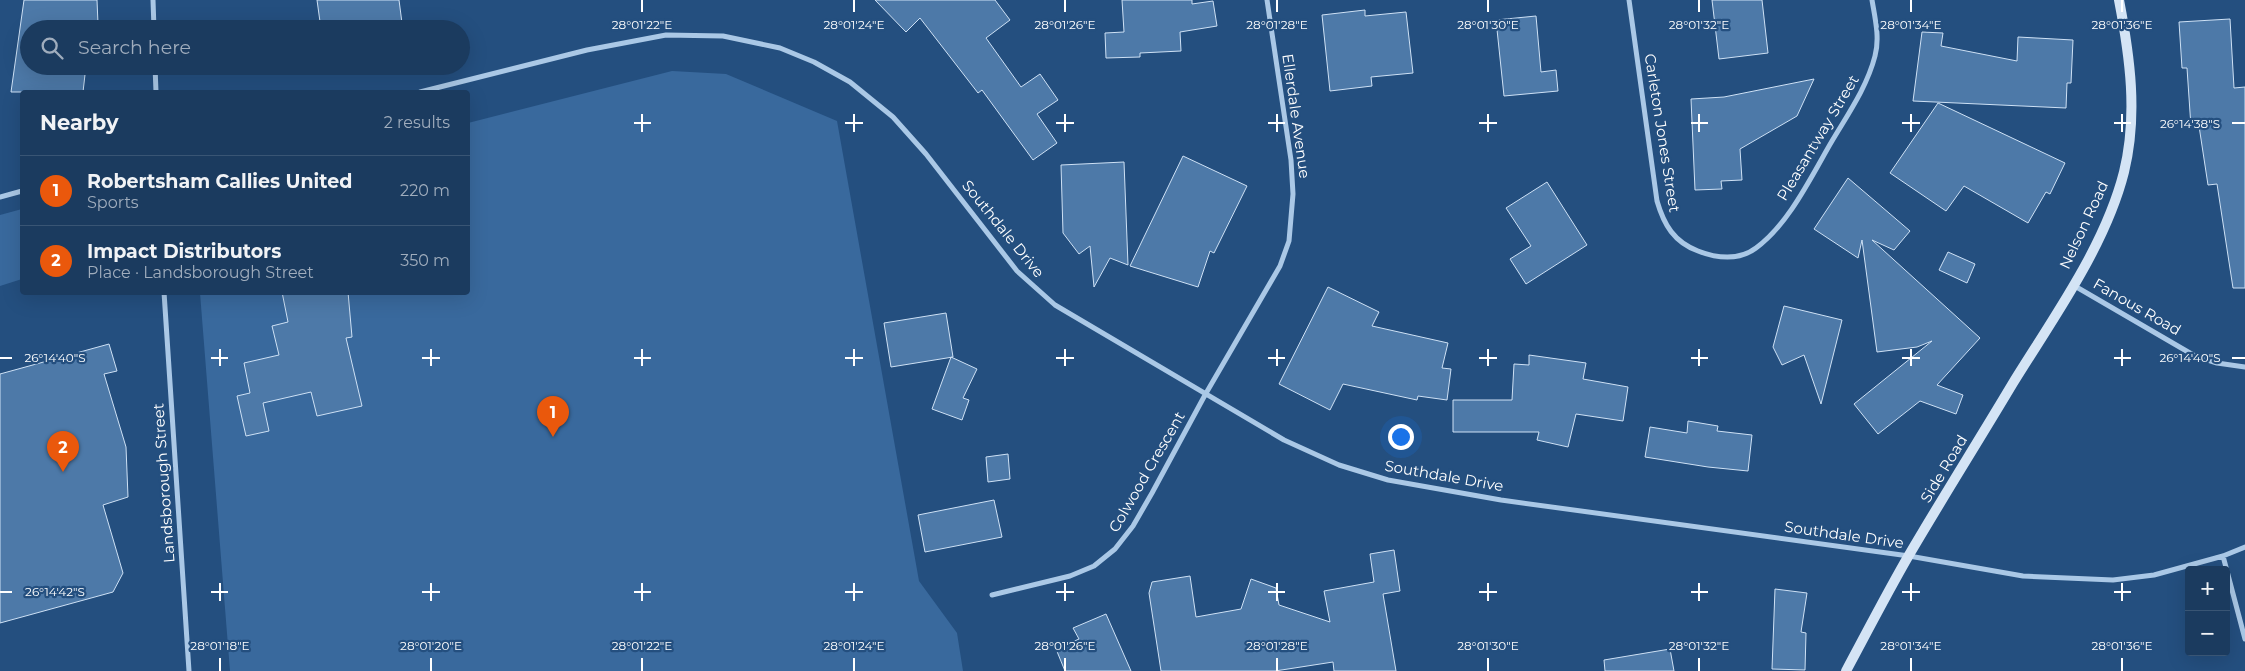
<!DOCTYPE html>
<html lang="en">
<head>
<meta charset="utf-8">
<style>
  :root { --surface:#1b3b5f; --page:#244265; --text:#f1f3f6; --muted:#a0adbd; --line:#395574; --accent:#ea580c }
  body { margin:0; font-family:Montserrat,sans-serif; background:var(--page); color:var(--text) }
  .controls { position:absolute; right:15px; bottom:15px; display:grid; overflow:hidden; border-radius:5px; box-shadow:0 5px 20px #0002 }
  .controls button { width:45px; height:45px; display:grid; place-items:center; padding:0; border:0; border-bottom:1px solid var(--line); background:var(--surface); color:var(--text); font:25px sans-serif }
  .you { position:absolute; left:1400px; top:436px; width:18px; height:18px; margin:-12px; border:4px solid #fff; border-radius:50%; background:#1a73e8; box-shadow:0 0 0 8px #1a73e833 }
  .badge { display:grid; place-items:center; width:32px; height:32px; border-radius:50%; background:var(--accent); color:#fff; font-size:16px; font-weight:700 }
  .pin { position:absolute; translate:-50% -41px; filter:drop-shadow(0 1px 2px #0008) }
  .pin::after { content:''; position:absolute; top:26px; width:18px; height:15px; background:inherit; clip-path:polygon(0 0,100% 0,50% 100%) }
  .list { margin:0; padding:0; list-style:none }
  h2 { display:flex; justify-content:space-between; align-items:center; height:65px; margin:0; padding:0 20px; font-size:21px }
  h2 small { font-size:16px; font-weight:400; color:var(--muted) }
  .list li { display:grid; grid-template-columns:32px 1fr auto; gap:15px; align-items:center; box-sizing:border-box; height:70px; padding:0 20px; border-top:1px solid var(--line) }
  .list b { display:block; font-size:19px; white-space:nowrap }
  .list p { margin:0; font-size:16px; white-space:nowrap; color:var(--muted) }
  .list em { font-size:16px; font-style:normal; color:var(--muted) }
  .icon { flex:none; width:28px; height:28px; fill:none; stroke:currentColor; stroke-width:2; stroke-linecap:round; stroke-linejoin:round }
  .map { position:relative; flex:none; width:2245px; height:671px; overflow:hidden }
  .search { position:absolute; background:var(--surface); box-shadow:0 5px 20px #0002; left:20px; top:20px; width:450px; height:55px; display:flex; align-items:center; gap:12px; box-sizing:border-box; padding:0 18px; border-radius:28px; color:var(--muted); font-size:19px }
  .panel { position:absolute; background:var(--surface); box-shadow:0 5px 20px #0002; left:20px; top:90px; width:450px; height:205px; border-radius:5px }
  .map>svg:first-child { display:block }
</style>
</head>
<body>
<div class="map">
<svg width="2245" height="671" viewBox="0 0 2245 671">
  <rect width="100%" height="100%" fill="#244f7f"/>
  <path fill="#39699d" d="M 672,71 L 726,74 L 837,121 L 919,581 L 957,633 L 963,671 L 230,671 L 200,293 L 468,292 L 468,123 Z
    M 22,209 L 22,279 L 0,286 L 0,215 Z"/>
  <path fill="#4d79a8" stroke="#cee1f5" d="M 24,0 L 97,0 L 98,24 L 29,29 L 29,66 L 86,66 L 83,92 L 11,92 Z
    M 317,0 L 399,0 L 402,23 L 364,29 L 321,29 Z
    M 875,0 L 995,0 L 1010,20 L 986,38 L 1021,87 L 1040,74 L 1058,100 L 1037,114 L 1057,143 L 1033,160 L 982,90 L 978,93 L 920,18 L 906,32 Z
    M 1122,0 L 1192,0 L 1192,4 L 1213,1 L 1217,26 L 1180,32 L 1181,51 L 1140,53 L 1140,57 L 1106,58 L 1105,33 L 1124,32 Z
    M 1712,0 L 1762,0 L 1768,53 L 1719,59 Z
    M 1365,10 L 1365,16 L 1406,12 L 1413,73 L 1371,77 L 1372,86 L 1330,91 L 1322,15 Z
    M 1536,16 L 1541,72 L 1556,70 L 1558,91 L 1504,96 L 1496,20 Z
    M 2230,19 L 2234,88 L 2245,87 L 2245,288 L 2233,288 L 2217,184 L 2208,185 L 2199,126 L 2191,127 L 2187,68 L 2182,68 L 2179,22 Z
    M 1922,32 L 1943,33 L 1941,46 L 2017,61 L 2018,37 L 2073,40 L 2071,83 L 2067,83 L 2066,108 L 1913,101 Z
    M 1814,79 L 1797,116 L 1740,149 L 1742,180 L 1721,181 L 1722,189 L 1695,190 L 1691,99 L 1724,97 Z
    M 1938,103 L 2065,163 L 2050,194 L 2046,192 L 2028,223 L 1964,186 L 1946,211 L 1890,173 Z
    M 1183,156 L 1247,186 L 1214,253 L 1210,251 L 1198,287 L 1130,266 Z
    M 1124,162 L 1128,265 L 1110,258 L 1094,287 L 1090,246 L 1079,254 L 1063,233 L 1061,165 Z
    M 1848,178 L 1910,231 L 1894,250 L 1872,240 L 1980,338 L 1937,385 L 1963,395 L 1956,414 L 1920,401 L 1878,434 L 1854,404 L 1932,341 L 1917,347 L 1877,352 L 1862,240 L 1858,258 L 1814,229 Z
    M 1547,182 L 1587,245 L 1526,284 L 1510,259 L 1531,246 L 1506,208 Z
    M 1948,252 L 1975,264 L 1967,283 L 1939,270 Z
    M 1328,287 L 1379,312 L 1372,326 L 1448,343 L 1442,368 L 1451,369 L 1447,400 L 1418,396 L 1417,400 L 1343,384 L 1330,410 L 1279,384 Z
    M 282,292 L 348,292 L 352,337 L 346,338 L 362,406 L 317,416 L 311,392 L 263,403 L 269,431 L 246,436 L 237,396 L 250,393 L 244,363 L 279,355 L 272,326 L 288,322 Z
    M 1784,306 L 1842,320 L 1821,404 L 1804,355 L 1782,365 L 1773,347 Z
    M 946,313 L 953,357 L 891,367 L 884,323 Z
    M 109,344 L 117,371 L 104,374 L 126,447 L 128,497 L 103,505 L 123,573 L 113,592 L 0,623 L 0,374 Z
    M 1529,355 L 1586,363 L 1583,379 L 1628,387 L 1623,421 L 1576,414 L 1568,447 L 1537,440 L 1539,432 L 1453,432 L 1453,400 L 1512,400 L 1514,364 L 1529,365 Z
    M 951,357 L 977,369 L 963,398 L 969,400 L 962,420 L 932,409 Z
    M 1688,421 L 1718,426 L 1717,431 L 1752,435 L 1748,471 L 1708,467 L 1645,457 L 1650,427 L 1687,433 Z
    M 1008,454 L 1010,479 L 988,482 L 986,457 Z
    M 994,500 L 1002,537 L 925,552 L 918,515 Z
    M 1394,550 L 1400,591 L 1383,594 L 1396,671 L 1334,671 L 1333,662 L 1275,671 L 1161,671 L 1149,593 L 1152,582 L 1190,576 L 1196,617 L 1241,609 L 1251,579 L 1276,588 L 1279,605 L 1330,622 L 1324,591 L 1374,582 L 1370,554 Z
    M 1775,589 L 1807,593 L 1801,632 L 1806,633 L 1805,670 L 1772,669 Z
    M 1106,614 L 1131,671 L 1065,671 L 1056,649 L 1079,639 L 1073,628 Z
    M 1670,649 L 1674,671 L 1605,671 L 1604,660 Z"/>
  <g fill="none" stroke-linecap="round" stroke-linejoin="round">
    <path stroke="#aac8e6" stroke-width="5" d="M 153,0 L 154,29
      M 1629,0 L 1657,201 C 1664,225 1674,242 1698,251 C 1716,258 1739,261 1756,248 C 1789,224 1812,175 1832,141 C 1848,114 1867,87 1875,56 C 1880,38 1875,18 1872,0
      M 155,66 L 156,92
      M 420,92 L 587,50 L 666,35 L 723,36 L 780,48 L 814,62 L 850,82 L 893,117 L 926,154 L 1017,271 L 1055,305 L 1284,440 L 1339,465 L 1388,480 L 1501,500 L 1909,556 L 2023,576 L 2113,580 L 2154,575 L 2223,556 L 2245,547
      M 0,197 L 22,191
      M 2073,285 L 2195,356 L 2217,363 L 2245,367
      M 164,292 L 189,671
      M 2223,556 L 2245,639
      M 992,595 L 1070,576 L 1094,566 L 1115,549 L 1133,526 L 1152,493 L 1205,395 L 1280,266 L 1289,241 L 1293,194 L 1291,160 L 1267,0"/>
    <path stroke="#d4e4f5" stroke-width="10" d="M 1846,671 C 1867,632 1887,593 1909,555 C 1943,497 1979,440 2013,383 C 2053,318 2105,247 2124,172 C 2138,115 2130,57 2119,0"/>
  </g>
  <path fill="none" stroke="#fff" stroke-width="2" d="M 642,0 L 642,12M 854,0 L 854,12M 1065,0 L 1065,12M 1277,0 L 1277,12M 1488,0 L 1488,12M 1699,0 L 1699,12M 1911,0 L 1911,12M 2122,0 L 2122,12M 642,114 L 642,132M 854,114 L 854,132M 1065,114 L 1065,132M 1277,114 L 1277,132M 1488,114 L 1488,132M 1699,114 L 1699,132M 1911,114 L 1911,132M 2122,114 L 2122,132M 634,123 L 651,123M 845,123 L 863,123M 1056,123 L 1074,123M 1268,123 L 1285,123M 1479,123 L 1497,123M 1691,123 L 1708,123M 1902,123 L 1920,123M 2114,123 L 2131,123M 2232,123 L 2245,123M 220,349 L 220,366M 431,349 L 431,366M 642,349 L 642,366M 854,349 L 854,366M 1065,349 L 1065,366M 1277,349 L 1277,366M 1488,349 L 1488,366M 1699,349 L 1699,366M 1911,349 L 1911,366M 2122,349 L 2122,366M 0,358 L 12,358M 211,358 L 228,358M 422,358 L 440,358M 634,358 L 651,358M 845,358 L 863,358M 1056,358 L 1074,358M 1268,358 L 1285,358M 1479,358 L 1497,358M 1691,358 L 1708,358M 1902,358 L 1920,358M 2114,358 L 2131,358M 2232,358 L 2245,358M 220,583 L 220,601M 431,583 L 431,601M 642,583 L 642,601M 854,583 L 854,601M 1065,583 L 1065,601M 1277,583 L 1277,601M 1488,583 L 1488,601M 1699,583 L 1699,601M 1911,583 L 1911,601M 2122,583 L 2122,601M 0,592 L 12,592M 211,592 L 228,592M 422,592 L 440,592M 634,592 L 651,592M 845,592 L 863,592M 1056,592 L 1074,592M 1268,592 L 1285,592M 1479,592 L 1497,592M 1691,592 L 1708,592M 1902,592 L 1920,592M 2114,592 L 2131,592M 220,658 L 220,671M 431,658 L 431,671M 642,658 L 642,671M 854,658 L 854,671M 1065,658 L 1065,671M 1277,658 L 1277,671M 1488,658 L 1488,671M 1699,658 L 1699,671M 1911,658 L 1911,671M 2122,658 L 2122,671"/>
  <g text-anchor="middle" stroke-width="4.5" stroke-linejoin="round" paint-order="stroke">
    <g font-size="15" fill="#fff" stroke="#244f7f">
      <text transform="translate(1296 116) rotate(82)" y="5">Ellerdale Avenue</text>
      <text transform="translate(1662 133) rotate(81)" y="5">Carleton Jones Street</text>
      <text transform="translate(1818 138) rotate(-59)" y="5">Pleasantway Street</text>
      <text transform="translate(2084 225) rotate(-65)" y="5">Nelson Road</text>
      <text transform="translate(1003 229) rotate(51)" y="5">Southdale Drive</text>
      <text transform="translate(2137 307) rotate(30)" y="5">Fanous Road</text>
      <text transform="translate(1944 469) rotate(-59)" y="5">Side Road</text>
      <text transform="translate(1147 472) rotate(-60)" y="5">Colwood Crescent</text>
      <text transform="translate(1444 476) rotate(10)" y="5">Southdale Drive</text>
      <text transform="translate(164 483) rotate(-94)" y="5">Landsborough Street</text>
      <text transform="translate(1844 535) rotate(8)" y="5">Southdale Drive</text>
    </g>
  </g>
  <g font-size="12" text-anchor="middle" fill="#fff" stroke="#244f7f" stroke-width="4.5" stroke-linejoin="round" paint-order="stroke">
    <text x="642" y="29">28°01'22"E</text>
    <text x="854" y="29">28°01'24"E</text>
    <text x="1065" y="29">28°01'26"E</text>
    <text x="1277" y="29">28°01'28"E</text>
    <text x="1488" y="29">28°01'30"E</text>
    <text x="1699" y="29">28°01'32"E</text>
    <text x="1911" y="29">28°01'34"E</text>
    <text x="2122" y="29">28°01'36"E</text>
    <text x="2190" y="128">26°14'38"S</text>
    <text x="55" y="362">26°14'40"S</text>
    <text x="2190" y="362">26°14'40"S</text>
    <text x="55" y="596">26°14'42"S</text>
    <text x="220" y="650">28°01'18"E</text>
    <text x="431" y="650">28°01'20"E</text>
    <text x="642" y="650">28°01'22"E</text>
    <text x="854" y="650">28°01'24"E</text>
    <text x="1065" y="650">28°01'26"E</text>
    <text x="1277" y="650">28°01'28"E</text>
    <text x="1488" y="650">28°01'30"E</text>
    <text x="1699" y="650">28°01'32"E</text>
    <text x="1911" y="650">28°01'34"E</text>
    <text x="2122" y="650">28°01'36"E</text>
  </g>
</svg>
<div class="controls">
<button>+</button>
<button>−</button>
</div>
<div class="you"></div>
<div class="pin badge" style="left:553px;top:437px">1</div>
<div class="pin badge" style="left:63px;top:472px">2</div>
<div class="search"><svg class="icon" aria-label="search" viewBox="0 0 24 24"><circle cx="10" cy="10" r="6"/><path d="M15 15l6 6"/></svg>Search here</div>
<section class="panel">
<h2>Nearby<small>2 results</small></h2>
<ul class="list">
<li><span class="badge">1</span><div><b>Robertsham Callies United</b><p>Sports</p></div><em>220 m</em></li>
<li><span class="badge">2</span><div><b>Impact Distributors</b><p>Place · Landsborough Street</p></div><em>350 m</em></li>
</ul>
</section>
</div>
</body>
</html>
